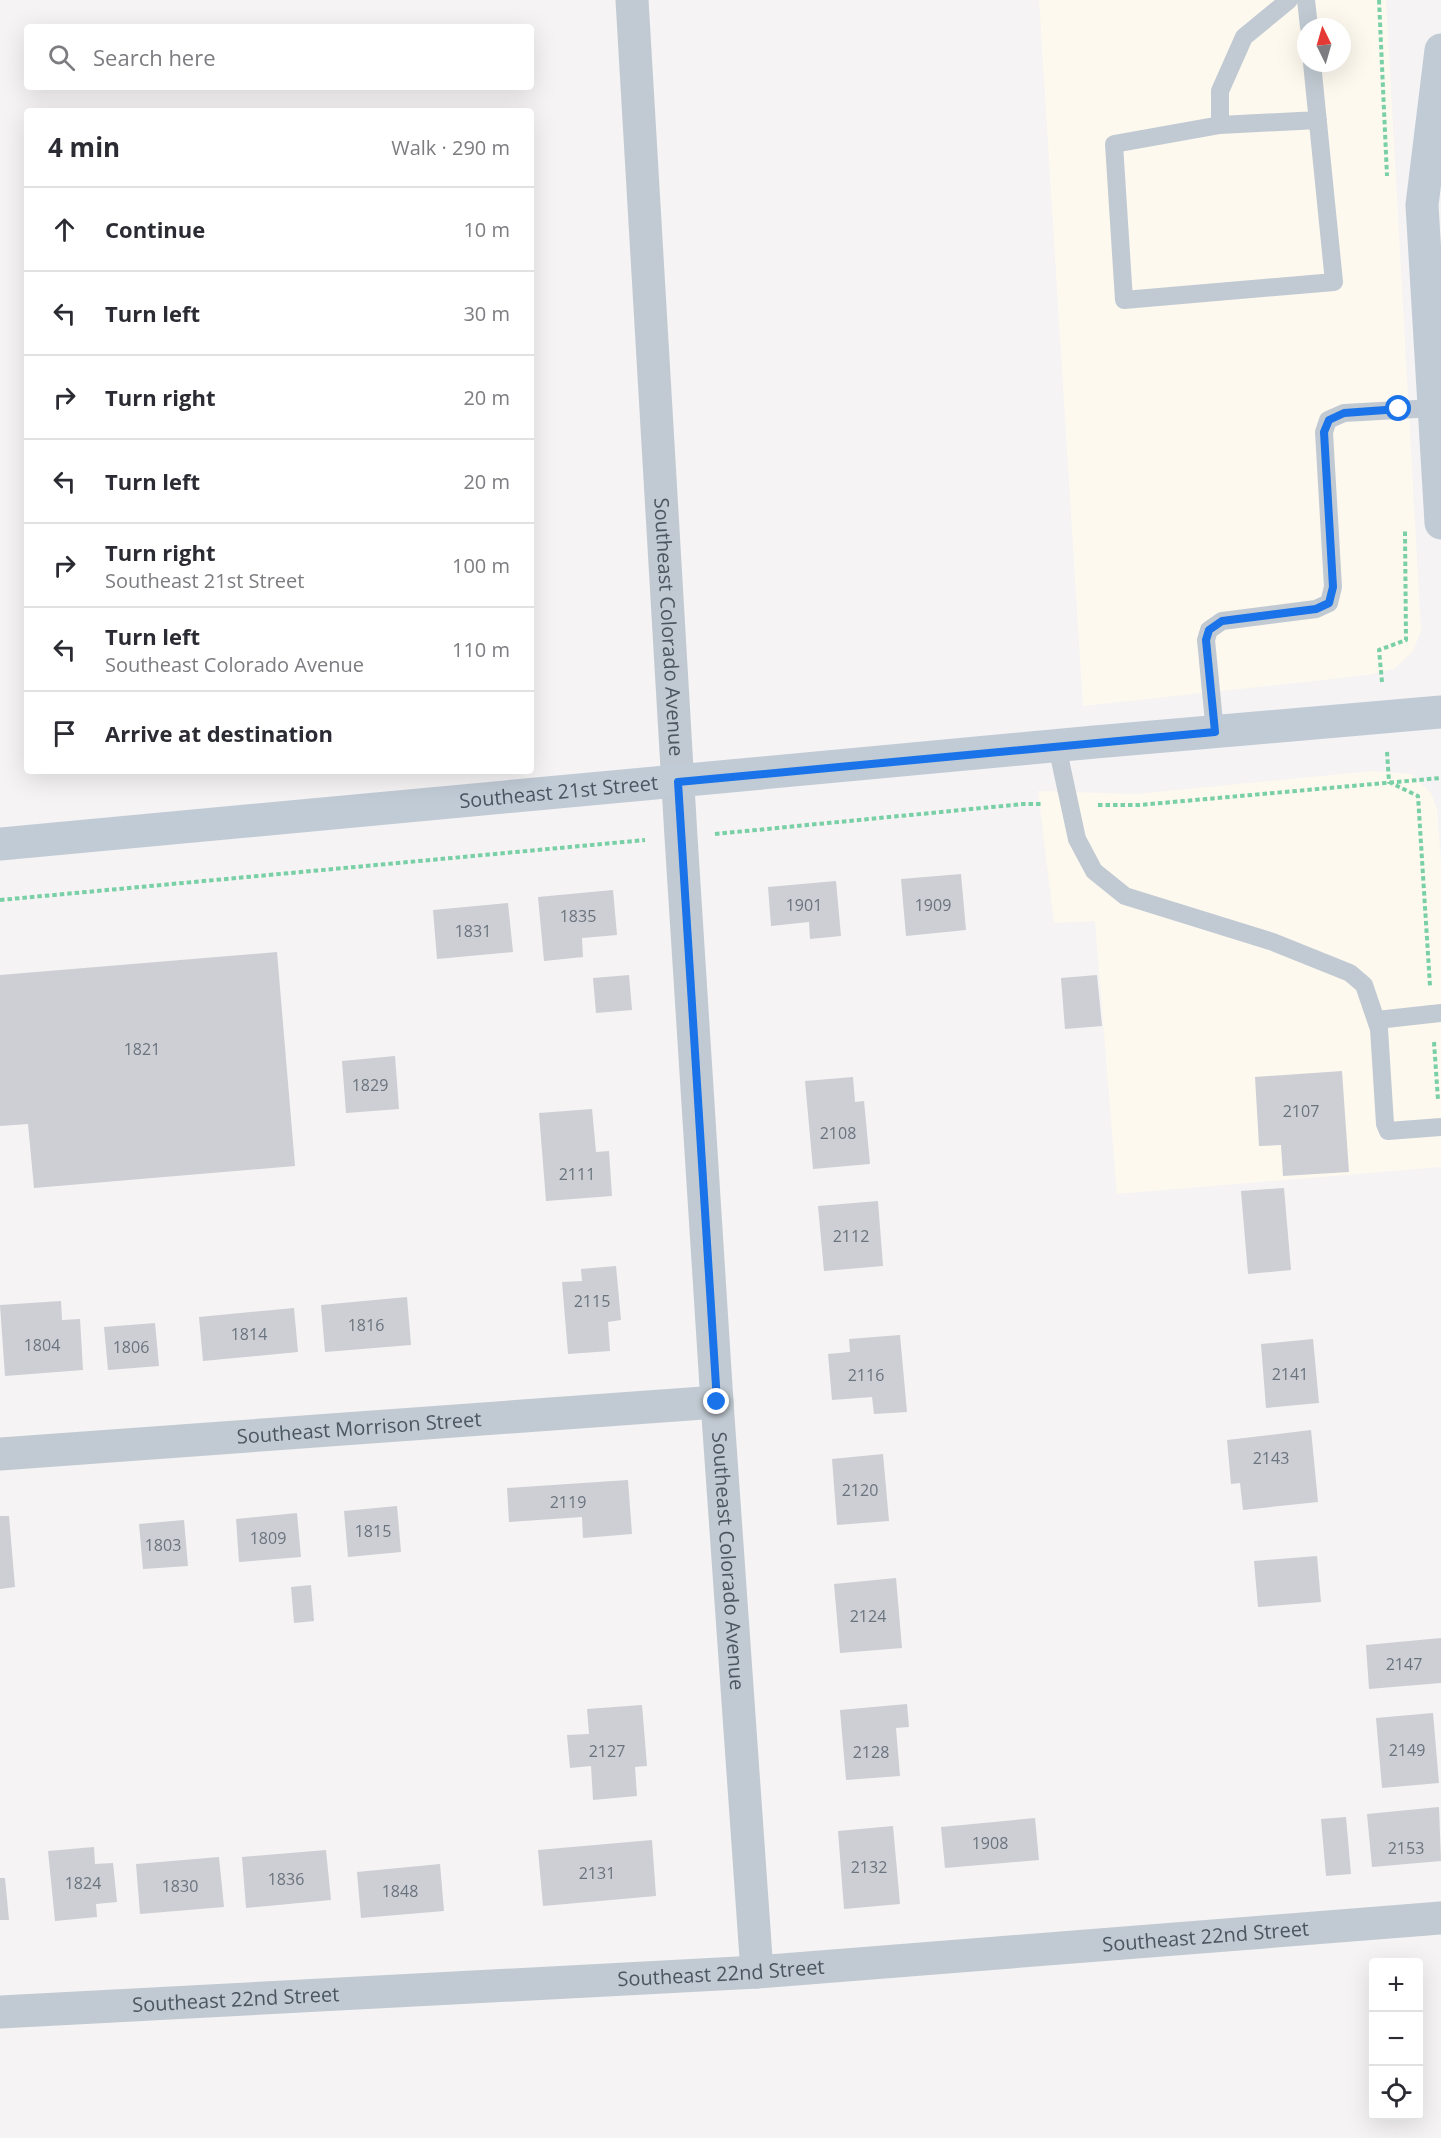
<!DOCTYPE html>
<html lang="en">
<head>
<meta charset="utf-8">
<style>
  :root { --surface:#fff; --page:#f2f2f3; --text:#2b2b33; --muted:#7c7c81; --line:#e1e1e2 }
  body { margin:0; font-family:"Open Sans",sans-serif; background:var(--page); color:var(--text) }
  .controls { position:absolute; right:18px; bottom:18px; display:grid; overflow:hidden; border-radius:6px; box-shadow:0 6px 24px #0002 }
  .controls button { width:54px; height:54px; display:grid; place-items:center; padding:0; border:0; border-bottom:2px solid var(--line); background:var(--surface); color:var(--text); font:30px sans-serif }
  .compass { position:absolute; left:1297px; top:18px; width:54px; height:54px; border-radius:50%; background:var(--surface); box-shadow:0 6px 24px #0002; rotate:355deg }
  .stop { position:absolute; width:18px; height:18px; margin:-14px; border:4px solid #1a73e8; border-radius:50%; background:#fff }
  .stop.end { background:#1a73e8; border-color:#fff; box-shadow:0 2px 6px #0008 }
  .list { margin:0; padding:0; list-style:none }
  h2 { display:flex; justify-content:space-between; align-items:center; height:78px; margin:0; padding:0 24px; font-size:26px }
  h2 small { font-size:20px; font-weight:400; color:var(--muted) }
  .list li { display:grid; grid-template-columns:39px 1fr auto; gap:18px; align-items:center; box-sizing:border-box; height:84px; padding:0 24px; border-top:2px solid var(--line) }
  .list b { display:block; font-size:22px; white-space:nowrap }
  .list p { margin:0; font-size:20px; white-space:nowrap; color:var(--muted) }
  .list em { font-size:20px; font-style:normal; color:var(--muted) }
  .icon { flex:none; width:33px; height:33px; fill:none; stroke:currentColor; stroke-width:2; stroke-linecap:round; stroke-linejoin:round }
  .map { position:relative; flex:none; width:1441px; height:2138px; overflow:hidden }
  .search { position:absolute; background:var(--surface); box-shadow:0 6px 24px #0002; left:24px; top:24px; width:510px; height:66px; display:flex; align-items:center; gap:15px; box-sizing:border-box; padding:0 21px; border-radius:6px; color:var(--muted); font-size:22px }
  .panel { position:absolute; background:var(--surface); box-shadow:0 6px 24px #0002; left:24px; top:108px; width:510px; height:666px; border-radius:6px }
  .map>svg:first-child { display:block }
</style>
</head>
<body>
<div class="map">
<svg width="1441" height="2138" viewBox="0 0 1441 2138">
  <rect width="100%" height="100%" fill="#f5f3f3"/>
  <path fill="#fdf9ef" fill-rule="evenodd" d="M 1039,0 L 1386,0 L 1421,631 L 1413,651 L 1394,669 L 1368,675 L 1083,706 ZM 1306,27 L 1342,27 L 1342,63 L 1306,63 Z
    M 1372,771 L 1411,774 L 1431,793 L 1437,809 L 1441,861 L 1441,1167 L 1117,1194 L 1095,921 L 1054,923 L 1038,791 L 1136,794 Z"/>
  <path fill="#cdcfd5" d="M 961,874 L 966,930 L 906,936 L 901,879 Z
    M 836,881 L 841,936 L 810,939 L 809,922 L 771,926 L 768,887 Z
    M 613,890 L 617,935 L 582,938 L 583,957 L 544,961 L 538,897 Z
    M 508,903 L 513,952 L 437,959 L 433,910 Z
    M 277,952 L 295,1166 L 34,1188 L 28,1124 L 0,1126 L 0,975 Z
    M 629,975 L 632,1010 L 596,1013 L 593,978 Z
    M 1097,975 L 1102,1026 L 1065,1029 L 1061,978 Z
    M 395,1056 L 399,1109 L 346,1113 L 342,1061 Z
    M 1342,1071 L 1349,1172 L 1283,1176 L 1281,1145 L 1259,1146 L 1255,1077 Z
    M 853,1077 L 855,1102 L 864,1101 L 870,1164 L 813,1169 L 805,1081 Z
    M 592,1109 L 596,1152 L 609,1151 L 612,1196 L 546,1201 L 539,1113 Z
    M 1284,1188 L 1291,1270 L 1248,1274 L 1241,1191 Z
    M 878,1201 L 883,1266 L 824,1271 L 818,1206 Z
    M 616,1266 L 621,1320 L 608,1322 L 610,1351 L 568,1354 L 562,1282 L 582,1281 L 581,1269 Z
    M 407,1297 L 411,1345 L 325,1352 L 321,1305 Z
    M 61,1301 L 62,1320 L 80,1319 L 83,1370 L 5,1376 L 0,1305 Z
    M 294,1308 L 298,1352 L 203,1361 L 199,1317 Z
    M 155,1323 L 159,1366 L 108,1370 L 104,1327 Z
    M 900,1335 L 907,1412 L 874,1414 L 872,1397 L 832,1400 L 828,1354 L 850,1352 L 849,1339 Z
    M 1313,1339 L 1319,1403 L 1266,1408 L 1261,1344 Z
    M 1311,1430 L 1318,1502 L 1243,1510 L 1240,1483 L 1231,1484 L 1227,1440 Z
    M 883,1454 L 889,1521 L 837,1525 L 832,1459 Z
    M 628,1480 L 632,1534 L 583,1538 L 582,1517 L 509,1522 L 507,1488 Z
    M 397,1506 L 401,1552 L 348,1557 L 344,1511 Z
    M 297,1513 L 301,1557 L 239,1562 L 236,1519 Z
    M 0,1516 L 9,1516 L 15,1587 L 0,1589 Z
    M 184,1520 L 188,1566 L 143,1569 L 139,1524 Z
    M 1317,1556 L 1321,1602 L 1258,1607 L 1254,1561 Z
    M 896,1578 L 902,1648 L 840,1653 L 834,1584 Z
    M 311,1585 L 314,1621 L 294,1623 L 291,1587 Z
    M 1441,1638 L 1441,1683 L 1369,1689 L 1366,1645 Z
    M 907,1704 L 909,1727 L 896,1728 L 900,1776 L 846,1780 L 840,1710 Z
    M 642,1705 L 647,1766 L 635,1767 L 637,1796 L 593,1800 L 591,1766 L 570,1768 L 567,1735 L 589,1734 L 587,1709 Z
    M 1433,1713 L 1439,1783 L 1382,1788 L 1376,1718 Z
    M 1439,1807 L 1441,1861 L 1372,1867 L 1367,1814 Z
    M 1346,1817 L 1351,1874 L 1326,1876 L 1321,1819 Z
    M 1035,1818 L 1039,1860 L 945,1868 L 941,1827 Z
    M 893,1826 L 900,1904 L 844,1909 L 838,1831 Z
    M 652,1840 L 656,1896 L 543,1906 L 538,1850 Z
    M 94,1847 L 95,1864 L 113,1863 L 117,1902 L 96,1904 L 97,1917 L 55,1921 L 48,1851 Z
    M 326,1850 L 331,1900 L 246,1908 L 242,1857 Z
    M 219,1857 L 224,1907 L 140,1914 L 136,1864 Z
    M 440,1864 L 444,1911 L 361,1918 L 357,1872 Z
    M 0,1878 L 5,1878 L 9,1920 L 0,1920 Z"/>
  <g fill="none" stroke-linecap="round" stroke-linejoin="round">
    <path stroke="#7ad0a6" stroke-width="4" stroke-dasharray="4.5 3" stroke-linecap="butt" d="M 1379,0 L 1387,176
      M 1382,682 L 1379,650 L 1406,640 L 1405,531
      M 1387,752 L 1389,782 L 1418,796 L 1430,986
      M 1098,805 L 1139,805 L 1441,778
      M 715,834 L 1023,804 L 1042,804
      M 0,900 L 645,840
      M 1434,1042 L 1438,1100"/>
    <path stroke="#c1cad2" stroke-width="18" d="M 1289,0 L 1244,37 L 1220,91 L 1220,125 L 1114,144 L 1124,300 L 1334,282 L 1312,63
      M 1306,0 L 1309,27
      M 1220,125 L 1318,120
      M 1215,732 L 1206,640 L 1209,630 L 1222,621 L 1316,609 L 1329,603 L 1333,587 L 1324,432 L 1328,420 L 1344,413 L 1434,408
      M 1057,746 L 1077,839 L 1094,871 L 1125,896 L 1273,942 L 1350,973 L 1364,985 L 1379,1029 L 1385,1124 L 1388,1131 L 1441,1127
      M 1377,1020 L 1441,1013"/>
    <g stroke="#c1cad2" stroke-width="33">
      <path id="s1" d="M 632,0 L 681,837 L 717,1402 L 757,1972"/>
      <path id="s2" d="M 0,1454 L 717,1402"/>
      <path id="s3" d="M 0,2012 L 757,1972 L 1441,1918"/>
    </g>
    <g stroke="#c1cbd6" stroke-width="33">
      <path d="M 1441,50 L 1422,205 L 1441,523"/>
      <path id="s4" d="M 0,844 L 1095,742 L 1441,712"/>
    </g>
  </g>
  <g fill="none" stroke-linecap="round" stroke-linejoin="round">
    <path stroke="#1a73e8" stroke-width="8" d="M 717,1402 L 678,782 L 1215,732 L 1206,640 L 1209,630 L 1222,621 L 1316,609 L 1329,603 L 1333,587 L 1324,432 L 1329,420 L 1344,413 L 1399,409"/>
  </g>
  <g text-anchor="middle" stroke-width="6" stroke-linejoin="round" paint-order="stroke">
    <g font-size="16" fill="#6b747e">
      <text x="804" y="911">1901</text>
      <text x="933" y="911">1909</text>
      <text x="578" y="922">1835</text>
      <text x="473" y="937">1831</text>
      <text x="142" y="1055">1821</text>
      <text x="370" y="1091">1829</text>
      <text x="1301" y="1117">2107</text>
      <text x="838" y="1139">2108</text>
      <text x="577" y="1180">2111</text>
      <text x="851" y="1242">2112</text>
      <text x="592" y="1307">2115</text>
      <text x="366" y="1331">1816</text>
      <text x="249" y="1340">1814</text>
      <text x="42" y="1351">1804</text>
      <text x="131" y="1353">1806</text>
      <text x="1290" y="1380">2141</text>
      <text x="866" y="1381">2116</text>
      <text x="1271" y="1464">2143</text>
      <text x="860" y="1496">2120</text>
      <text x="568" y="1508">2119</text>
      <text x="373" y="1537">1815</text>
      <text x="268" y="1544">1809</text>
      <text x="163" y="1551">1803</text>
      <text x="868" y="1622">2124</text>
      <text x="1404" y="1670">2147</text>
      <text x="1407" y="1756">2149</text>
      <text x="607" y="1757">2127</text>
      <text x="871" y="1758">2128</text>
      <text x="990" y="1849">1908</text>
      <text x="1406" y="1854">2153</text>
      <text x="869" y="1873">2132</text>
      <text x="597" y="1879">2131</text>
      <text x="286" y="1885">1836</text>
      <text x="83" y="1889">1824</text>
      <text x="180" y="1892">1830</text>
      <text x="400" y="1897">1848</text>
    </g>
    <g font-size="20" fill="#4a5661" stroke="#fff">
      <text dy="7" stroke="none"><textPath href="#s1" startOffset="628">Southeast Colorado Avenue</textPath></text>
      <text dy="7" stroke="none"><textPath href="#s4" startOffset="561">Southeast 21st Street</textPath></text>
      <text dy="7" stroke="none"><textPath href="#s2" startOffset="360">Southeast Morrison Street</textPath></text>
      <text dy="7" stroke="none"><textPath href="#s1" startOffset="1564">Southeast Colorado Avenue</textPath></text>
      <text dy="7" stroke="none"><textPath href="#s3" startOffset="1208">Southeast 22nd Street</textPath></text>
      <text dy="7" stroke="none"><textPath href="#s3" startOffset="722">Southeast 22nd Street</textPath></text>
      <text dy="7" stroke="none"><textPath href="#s3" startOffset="236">Southeast 22nd Street</textPath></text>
    </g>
  </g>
</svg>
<div class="controls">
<button>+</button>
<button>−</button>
<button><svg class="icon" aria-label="locate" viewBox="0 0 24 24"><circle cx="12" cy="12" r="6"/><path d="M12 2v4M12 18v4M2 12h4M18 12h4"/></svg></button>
</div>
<svg class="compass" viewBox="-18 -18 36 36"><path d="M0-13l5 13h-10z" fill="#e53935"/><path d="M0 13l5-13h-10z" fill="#7c7c81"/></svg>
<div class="stop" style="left:1399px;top:409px"></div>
<div class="stop end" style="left:717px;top:1402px"></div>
<div class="search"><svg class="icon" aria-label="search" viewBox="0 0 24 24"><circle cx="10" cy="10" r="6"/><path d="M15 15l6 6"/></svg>Search here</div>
<section class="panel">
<h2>4 min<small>Walk · 290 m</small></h2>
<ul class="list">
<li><svg class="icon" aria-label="ahead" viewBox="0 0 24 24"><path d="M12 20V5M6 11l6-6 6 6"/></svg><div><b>Continue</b></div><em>10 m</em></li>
<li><svg class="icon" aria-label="left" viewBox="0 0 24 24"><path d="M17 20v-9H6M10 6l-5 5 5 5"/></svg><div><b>Turn left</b></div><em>30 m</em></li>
<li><svg class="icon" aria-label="right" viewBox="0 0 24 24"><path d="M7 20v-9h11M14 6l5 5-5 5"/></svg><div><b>Turn right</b></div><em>20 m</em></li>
<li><svg class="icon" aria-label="left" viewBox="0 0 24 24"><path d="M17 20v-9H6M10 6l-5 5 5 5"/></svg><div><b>Turn left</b></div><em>20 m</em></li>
<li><svg class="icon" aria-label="right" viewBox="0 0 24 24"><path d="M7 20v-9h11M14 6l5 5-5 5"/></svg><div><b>Turn right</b><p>Southeast 21st Street</p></div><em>100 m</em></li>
<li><svg class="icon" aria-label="left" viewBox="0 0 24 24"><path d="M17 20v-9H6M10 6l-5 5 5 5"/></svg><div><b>Turn left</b><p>Southeast Colorado Avenue</p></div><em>110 m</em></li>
<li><svg class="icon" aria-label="arrive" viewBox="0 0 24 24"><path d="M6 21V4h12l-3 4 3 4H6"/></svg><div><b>Arrive at destination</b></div></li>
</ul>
</section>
</div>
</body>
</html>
